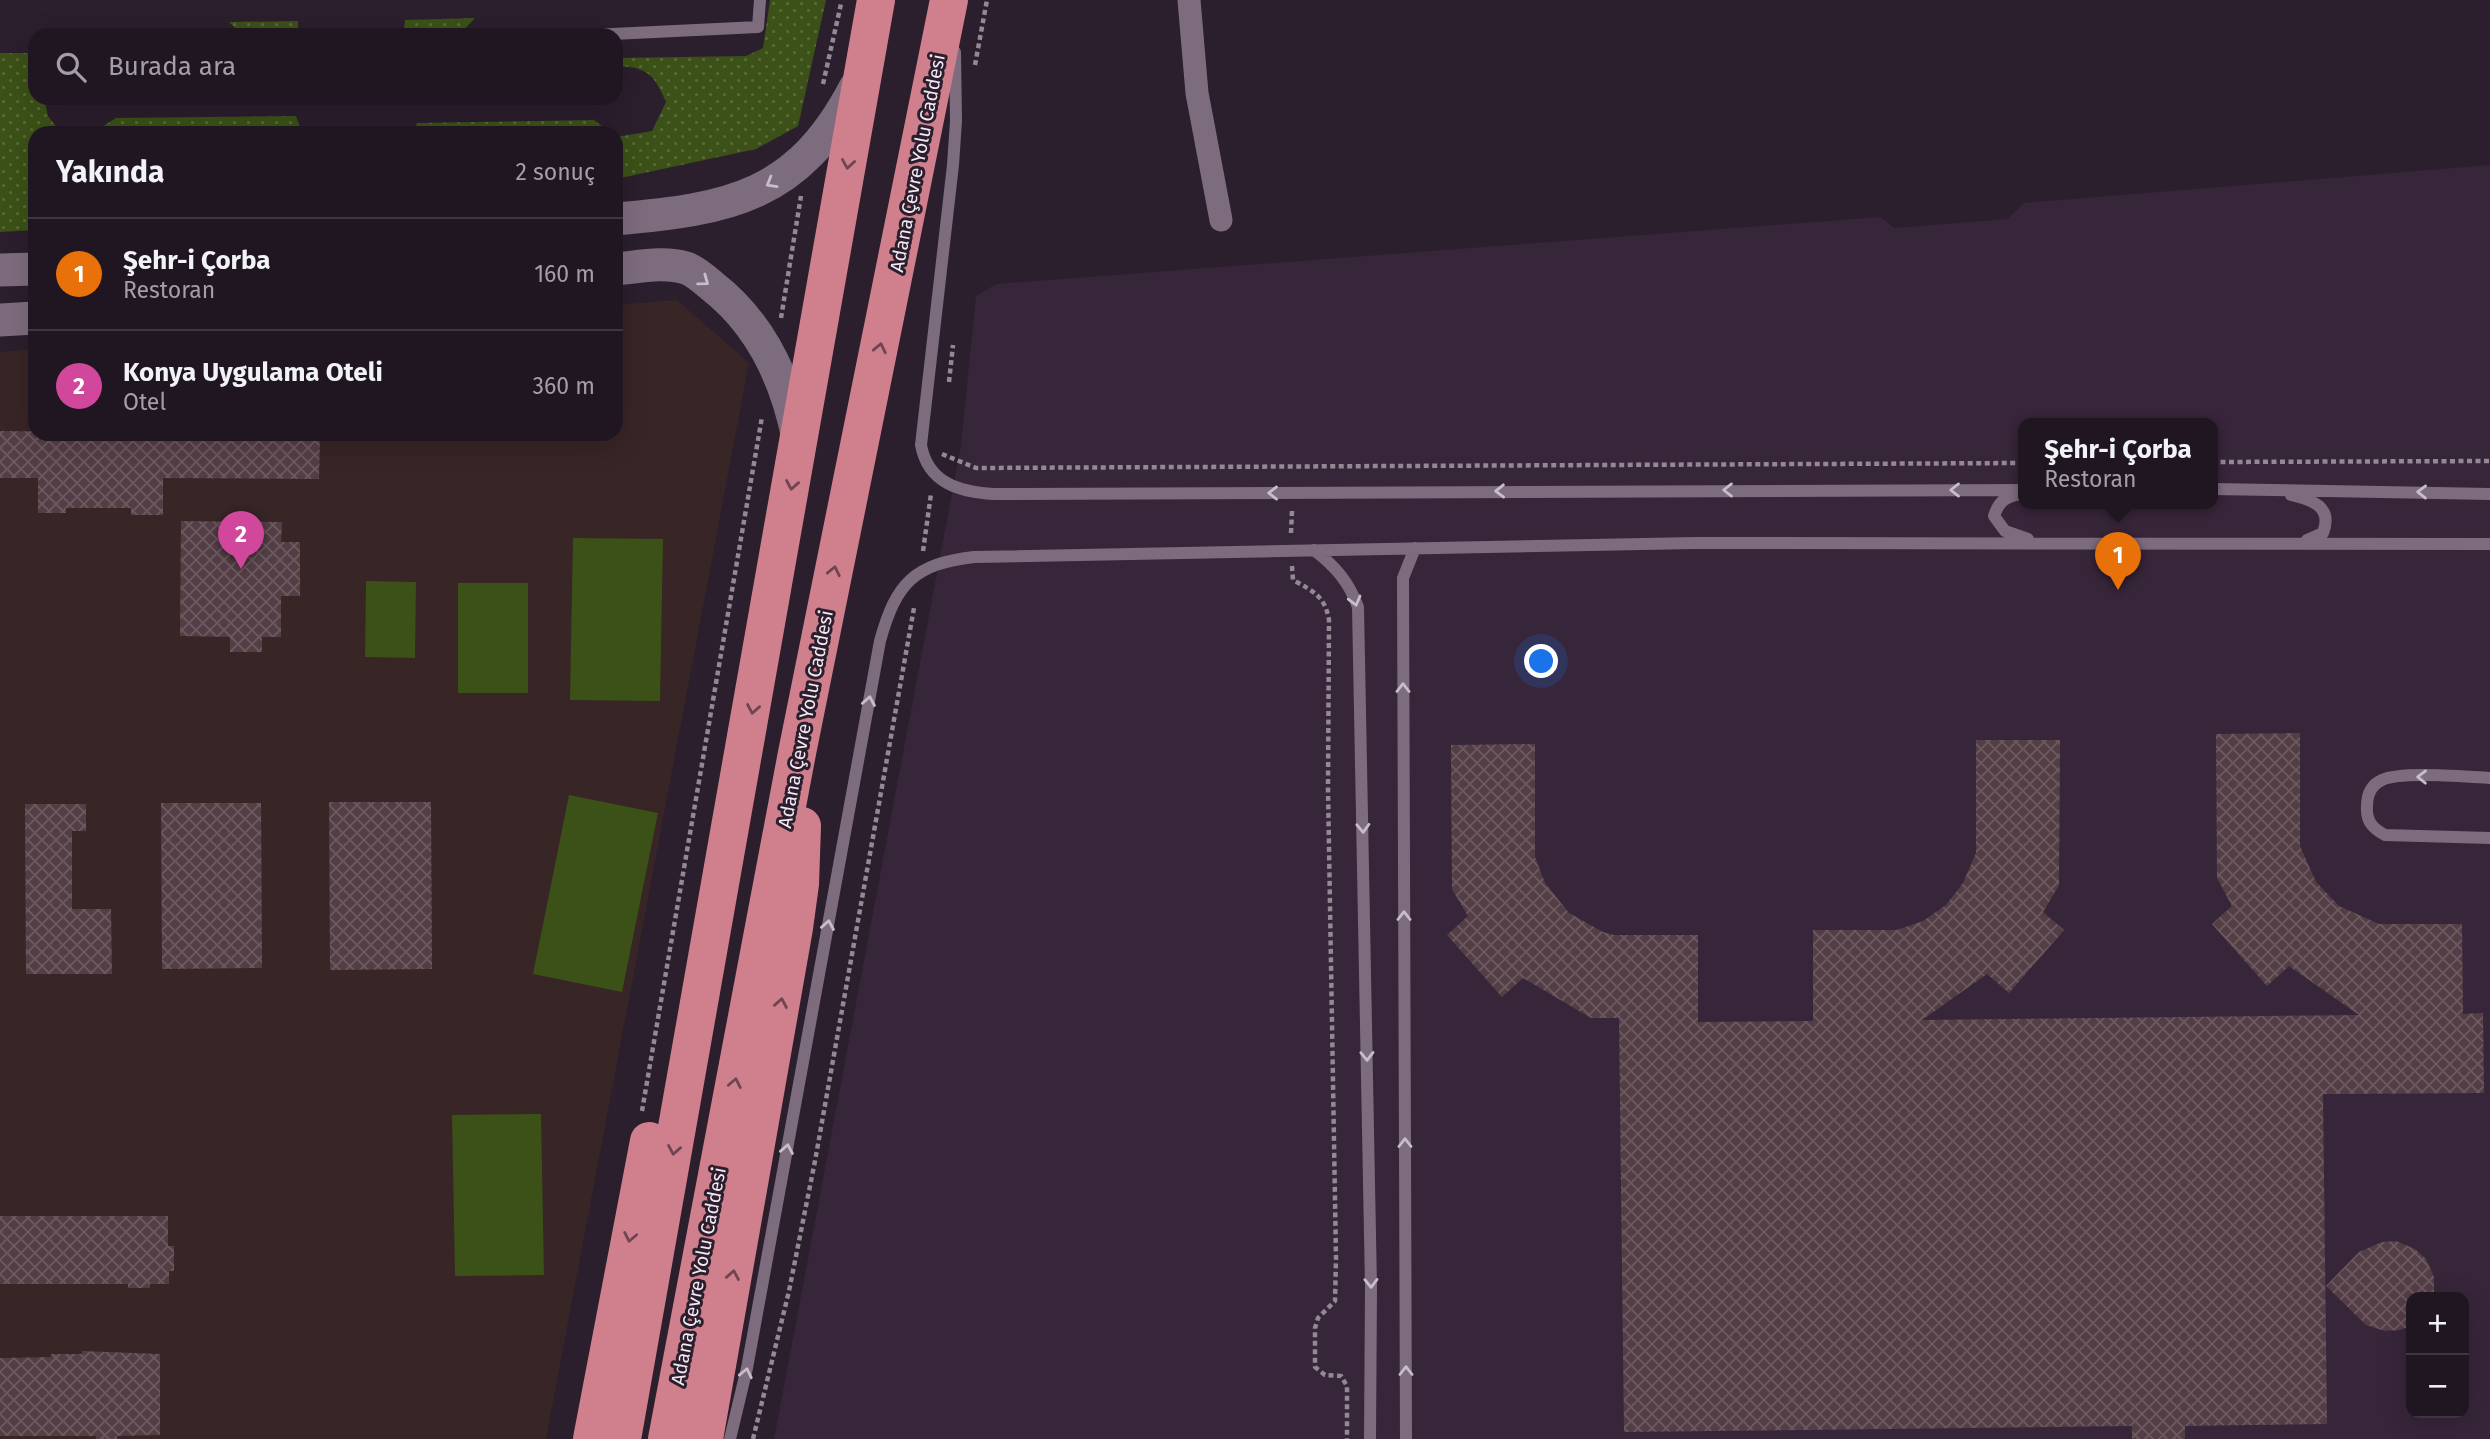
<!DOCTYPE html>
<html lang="tr">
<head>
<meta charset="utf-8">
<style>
  :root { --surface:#201622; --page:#2d232f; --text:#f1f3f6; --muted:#a29fa5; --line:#3d3540; --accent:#8c9099 }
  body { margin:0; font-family:"Fira Sans",sans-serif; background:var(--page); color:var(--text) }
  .controls { position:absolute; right:21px; bottom:21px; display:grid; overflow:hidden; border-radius:14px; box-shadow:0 7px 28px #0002 }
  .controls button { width:63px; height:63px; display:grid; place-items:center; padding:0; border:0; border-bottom:2px solid var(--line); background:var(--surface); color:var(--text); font:35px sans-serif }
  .you { position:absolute; left:1542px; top:662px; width:24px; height:24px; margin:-18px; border:5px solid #fff; border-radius:50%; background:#1a73e8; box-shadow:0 0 0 10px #1a73e833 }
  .badge { display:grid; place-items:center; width:46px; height:46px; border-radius:50%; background:var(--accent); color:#fff; font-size:23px; font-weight:700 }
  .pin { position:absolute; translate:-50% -58px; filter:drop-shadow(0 2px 4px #0008) }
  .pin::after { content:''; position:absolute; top:37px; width:24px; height:21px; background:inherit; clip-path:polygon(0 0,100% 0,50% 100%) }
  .popup { position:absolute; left:2018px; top:418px; width:200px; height:91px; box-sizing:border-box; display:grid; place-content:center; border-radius:14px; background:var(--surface); filter:drop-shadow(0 2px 5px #0005); font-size:23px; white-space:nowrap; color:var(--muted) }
  .popup b { font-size:26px; color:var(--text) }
  .popup::after { content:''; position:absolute; left:50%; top:100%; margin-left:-14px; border:14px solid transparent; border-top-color:var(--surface) }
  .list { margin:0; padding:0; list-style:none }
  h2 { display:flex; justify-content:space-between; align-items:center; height:91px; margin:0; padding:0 28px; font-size:30px }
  h2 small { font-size:23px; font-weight:400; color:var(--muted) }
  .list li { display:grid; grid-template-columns:46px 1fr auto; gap:21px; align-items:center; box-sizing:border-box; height:112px; padding:0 28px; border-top:2px solid var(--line) }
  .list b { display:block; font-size:26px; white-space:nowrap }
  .list p { margin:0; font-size:23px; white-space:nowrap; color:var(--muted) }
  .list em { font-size:23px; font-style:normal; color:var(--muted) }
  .icon { flex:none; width:38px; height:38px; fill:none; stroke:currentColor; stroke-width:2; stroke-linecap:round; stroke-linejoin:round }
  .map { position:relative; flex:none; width:2490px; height:1439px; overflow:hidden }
  .search { position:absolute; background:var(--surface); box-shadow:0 7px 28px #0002; left:28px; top:28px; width:595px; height:77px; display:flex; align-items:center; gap:18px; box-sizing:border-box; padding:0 24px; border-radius:21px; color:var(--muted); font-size:26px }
  .panel { position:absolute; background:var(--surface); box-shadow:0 7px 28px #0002; left:28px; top:126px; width:595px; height:315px; border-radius:21px }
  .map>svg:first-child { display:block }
</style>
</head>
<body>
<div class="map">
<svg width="2490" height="1439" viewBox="0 0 2490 1439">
  <defs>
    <pattern id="grass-dots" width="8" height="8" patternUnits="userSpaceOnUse" patternTransform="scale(1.75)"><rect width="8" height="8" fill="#3b5117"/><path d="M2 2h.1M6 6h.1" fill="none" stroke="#586a39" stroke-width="1.8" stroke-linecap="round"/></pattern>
    <pattern id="building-cross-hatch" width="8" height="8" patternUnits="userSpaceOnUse" patternTransform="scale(1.75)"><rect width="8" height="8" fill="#543e46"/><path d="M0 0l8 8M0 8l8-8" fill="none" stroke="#6d5a61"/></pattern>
  </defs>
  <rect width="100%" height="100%" fill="#2b1e2d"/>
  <path fill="#382525" d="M 677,300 L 749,363 L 546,1439 L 0,1439 L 0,352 L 35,349 L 35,434 L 616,434 L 616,305 Z"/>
  <path fill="#372539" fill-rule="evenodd" d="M 2490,165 L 2490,1439 L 774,1439 L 961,445 L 976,296 L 996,284 L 1880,217 L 1894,228 L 2007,219 L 2024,203 ZM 2024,424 L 2212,424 L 2212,504 L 2024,504 ZM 2411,1297 L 2464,1297 L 2464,1413 L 2411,1413 Z"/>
  <path fill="url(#grass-dots)" d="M 770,0 L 826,0 L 798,126 L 756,149 L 616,179 L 616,137 L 652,131 L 666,102 C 654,74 647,67 616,66 L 616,58 L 746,56 L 763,48 Z
    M 475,18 L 459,35 L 403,35 L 405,20 Z
    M 298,21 L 298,35 L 242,35 L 229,22 Z
    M 0,53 L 35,53 L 35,98 L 44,98 L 48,116 L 61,133 L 35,133 L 35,230 L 0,232 Z
    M 296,116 L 302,133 L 64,133 L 94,132 L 116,118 Z
    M 594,120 L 611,133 L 413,133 L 417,123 Z"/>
  <path fill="#3b5117" d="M 573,538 L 663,539 L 660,701 L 570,700 Z
    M 366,581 L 416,582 L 415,658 L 365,657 Z
    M 458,583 L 528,583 L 528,693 L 458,693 Z
    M 569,795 L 658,813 L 622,992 L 533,974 Z
    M 541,1114 L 544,1275 L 455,1276 L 452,1115 Z"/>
  <path fill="url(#building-cross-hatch)" d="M 0,431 L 320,434 L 319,479 L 163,478 L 163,515 L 131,515 L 131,508 L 66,508 L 66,513 L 38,513 L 38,478 L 0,478 Z
    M 181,521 L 282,522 L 281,542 L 300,542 L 300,596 L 281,596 L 281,637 L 262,637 L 262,652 L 230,652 L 230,637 L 180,636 Z
    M 2300,733 L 2300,846 L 2316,882 L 2339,906 L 2379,924 L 2462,924 L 2463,1014 L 2483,1013 L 2484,1093 L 2323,1094 L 2327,1424 L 2185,1426 L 2185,1439 L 2132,1439 L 2132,1426 L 1624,1432 L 1619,1018 L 1591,1018 L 1523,978 L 1502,997 L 1447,935 L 1468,916 L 1452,889 L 1451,745 L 1535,744 L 1535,857 L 1545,883 L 1569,913 L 1603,932 L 1614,935 L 1698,935 L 1698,1022 L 1813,1021 L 1813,930 L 1897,930 L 1923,921 L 1946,905 L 1963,883 L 1976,853 L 1976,740 L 2060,740 L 2059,885 L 2043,912 L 2064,930 L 2009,993 L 1987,974 L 1922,1020 L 2359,1015 L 2289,966 L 2267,986 L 2212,924 L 2232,906 L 2217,878 L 2216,734 Z
    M 329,802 L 431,802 L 432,969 L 330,970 Z
    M 161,803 L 261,803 L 262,968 L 162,969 Z
    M 25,804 L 86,804 L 86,831 L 72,831 L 72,909 L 111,909 L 112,974 L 26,974 Z
    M 0,1216 L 168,1216 L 168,1246 L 174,1246 L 174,1271 L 169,1271 L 169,1284 L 150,1284 L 150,1288 L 128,1288 L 128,1284 L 0,1284 Z
    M 2382,1242 L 2396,1241 L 2415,1249 L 2426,1259 L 2434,1277 L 2434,1297 L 2411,1297 L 2411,1326 L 2400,1330 L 2385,1331 L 2366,1325 L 2326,1286 L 2359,1252 Z
    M 82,1351 L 160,1354 L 160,1435 L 117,1436 L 117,1439 L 96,1439 L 96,1436 L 0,1436 L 0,1358 L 51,1357 L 51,1354 L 82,1354 Z"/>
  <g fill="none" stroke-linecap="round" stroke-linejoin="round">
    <path stroke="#938894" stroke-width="4.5" stroke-dasharray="5 3.5" stroke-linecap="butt" d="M 975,65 L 987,0
      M 823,84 L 841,4
      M 781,318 L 801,196
      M 949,382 L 953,345
      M 942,454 L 976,468 L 2024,463
      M 2212,462 L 2490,461
      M 1291,533 L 1292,511
      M 923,551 L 931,494
      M 1292,566 L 1293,580 C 1313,591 1325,596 1329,620 L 1328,788 L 1336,1258 L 1335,1301 L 1318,1318 L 1315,1328 L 1315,1367 L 1325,1375 L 1341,1376 L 1347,1386 L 1347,1439
      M 642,1111 L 762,417
      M 753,1439 L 789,1291 L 815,1161 L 914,608"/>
    <path stroke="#7d6c7e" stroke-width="12" d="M 592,35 L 758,27 L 760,0
      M 955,52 L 956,121 L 953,165 L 921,445 C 928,483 959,492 994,494 L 2024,490
      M 2212,489 L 2490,494
      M 2020,494 C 2005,497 1999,501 1994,516 L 2005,531 L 2028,539
      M 2291,495 C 2313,500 2333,507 2323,533 L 2307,540
      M 1314,550 C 1335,566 1349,582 1358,607 L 1371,1287 L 1370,1439
      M 2490,778 C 2465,777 2402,771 2382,780 C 2371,785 2367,795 2367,806 C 2366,821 2372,828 2385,835 L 2490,838
      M 730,1439 L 747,1368 L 880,641 C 896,583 914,564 974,557 L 1695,543 L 2490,544
      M 1406,1439 L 1403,578 L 1415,548"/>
    <path stroke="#7d6c7e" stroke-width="23" d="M 1189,0 L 1197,93 L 1221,220"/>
    <path stroke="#7d6c7e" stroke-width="33" d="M 616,219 C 730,209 798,197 855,88
      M 616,269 C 638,267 664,261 686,268 C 695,271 705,280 712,286 C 761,324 786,379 798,438
      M 0,270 L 35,269
      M 0,320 L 35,318"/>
    <path stroke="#d07f8c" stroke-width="38" d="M 592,1439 L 649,1141
      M 622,1439 L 876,0
      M 667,1439 L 797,753 L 949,0
      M 704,1439 L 794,928 L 800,884 L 802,826"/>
  </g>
  <defs><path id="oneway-chevron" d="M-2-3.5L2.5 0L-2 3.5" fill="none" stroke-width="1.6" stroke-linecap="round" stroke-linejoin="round" transform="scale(1.75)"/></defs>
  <g stroke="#6d4553">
    <use href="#oneway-chevron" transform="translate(848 164) rotate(99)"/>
    <use href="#oneway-chevron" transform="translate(880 348) rotate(-78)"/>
    <use href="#oneway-chevron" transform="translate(792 485) rotate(100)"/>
    <use href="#oneway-chevron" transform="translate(834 571) rotate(-78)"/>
    <use href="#oneway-chevron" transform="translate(753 709) rotate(100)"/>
    <use href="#oneway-chevron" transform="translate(781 1003) rotate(-80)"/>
    <use href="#oneway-chevron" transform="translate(735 1083) rotate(-79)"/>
    <use href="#oneway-chevron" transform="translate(674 1150) rotate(100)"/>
    <use href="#oneway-chevron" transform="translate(630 1237) rotate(101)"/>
    <use href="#oneway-chevron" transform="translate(733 1275) rotate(-80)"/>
  </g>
  <g stroke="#cabdca">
    <use href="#oneway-chevron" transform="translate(771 183) rotate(150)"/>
    <use href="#oneway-chevron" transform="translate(704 281) rotate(36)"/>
    <use href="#oneway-chevron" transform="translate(1728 490) rotate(180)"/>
    <use href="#oneway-chevron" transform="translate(1955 490) rotate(180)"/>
    <use href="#oneway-chevron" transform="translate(1500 491) rotate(179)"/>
    <use href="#oneway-chevron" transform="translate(2422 492) rotate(-179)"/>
    <use href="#oneway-chevron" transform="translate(1273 493) rotate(180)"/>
    <use href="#oneway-chevron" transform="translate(1355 601) rotate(75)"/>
    <use href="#oneway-chevron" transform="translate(1403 688) rotate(-90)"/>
    <use href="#oneway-chevron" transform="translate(869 701) rotate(-80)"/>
    <use href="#oneway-chevron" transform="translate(2422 777) rotate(-179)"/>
    <use href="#oneway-chevron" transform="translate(1363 828) rotate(88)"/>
    <use href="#oneway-chevron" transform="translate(1404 916) rotate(-90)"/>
    <use href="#oneway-chevron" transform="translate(828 925) rotate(-80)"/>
    <use href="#oneway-chevron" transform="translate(1367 1056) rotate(89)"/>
    <use href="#oneway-chevron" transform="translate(1405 1143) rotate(-90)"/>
    <use href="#oneway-chevron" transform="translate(787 1149) rotate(-80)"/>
    <use href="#oneway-chevron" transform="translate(1371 1283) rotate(89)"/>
    <use href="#oneway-chevron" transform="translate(1406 1371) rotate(-90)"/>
    <use href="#oneway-chevron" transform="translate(746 1373) rotate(-78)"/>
  </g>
  <g text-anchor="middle" stroke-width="6" stroke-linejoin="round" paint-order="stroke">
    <g font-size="19" fill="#f3e9f3" stroke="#2b1e2d">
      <text transform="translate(917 163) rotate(-79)" y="7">Adana Çevre Yolu Caddesi</text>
      <text transform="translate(805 719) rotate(-79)" y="7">Adana Çevre Yolu Caddesi</text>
      <text transform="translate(698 1276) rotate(-79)" y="7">Adana Çevre Yolu Caddesi</text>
    </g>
  </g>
</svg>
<div class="controls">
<button>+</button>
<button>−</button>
</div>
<div class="you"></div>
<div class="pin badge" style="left:2118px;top:590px;background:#e8710a">1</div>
<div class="popup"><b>Şehr-i Çorba</b>Restoran</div>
<div class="pin badge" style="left:241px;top:569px;background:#d1479c">2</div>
<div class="search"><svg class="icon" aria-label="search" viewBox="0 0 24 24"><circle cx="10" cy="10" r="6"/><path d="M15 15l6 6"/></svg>Burada ara</div>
<section class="panel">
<h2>Yakında<small>2 sonuç</small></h2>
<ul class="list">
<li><span class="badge" style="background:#e8710a">1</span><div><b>Şehr-i Çorba</b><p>Restoran</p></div><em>160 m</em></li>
<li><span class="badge" style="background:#d1479c">2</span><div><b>Konya Uygulama Oteli</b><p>Otel</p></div><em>360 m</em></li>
</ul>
</section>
</div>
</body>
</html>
